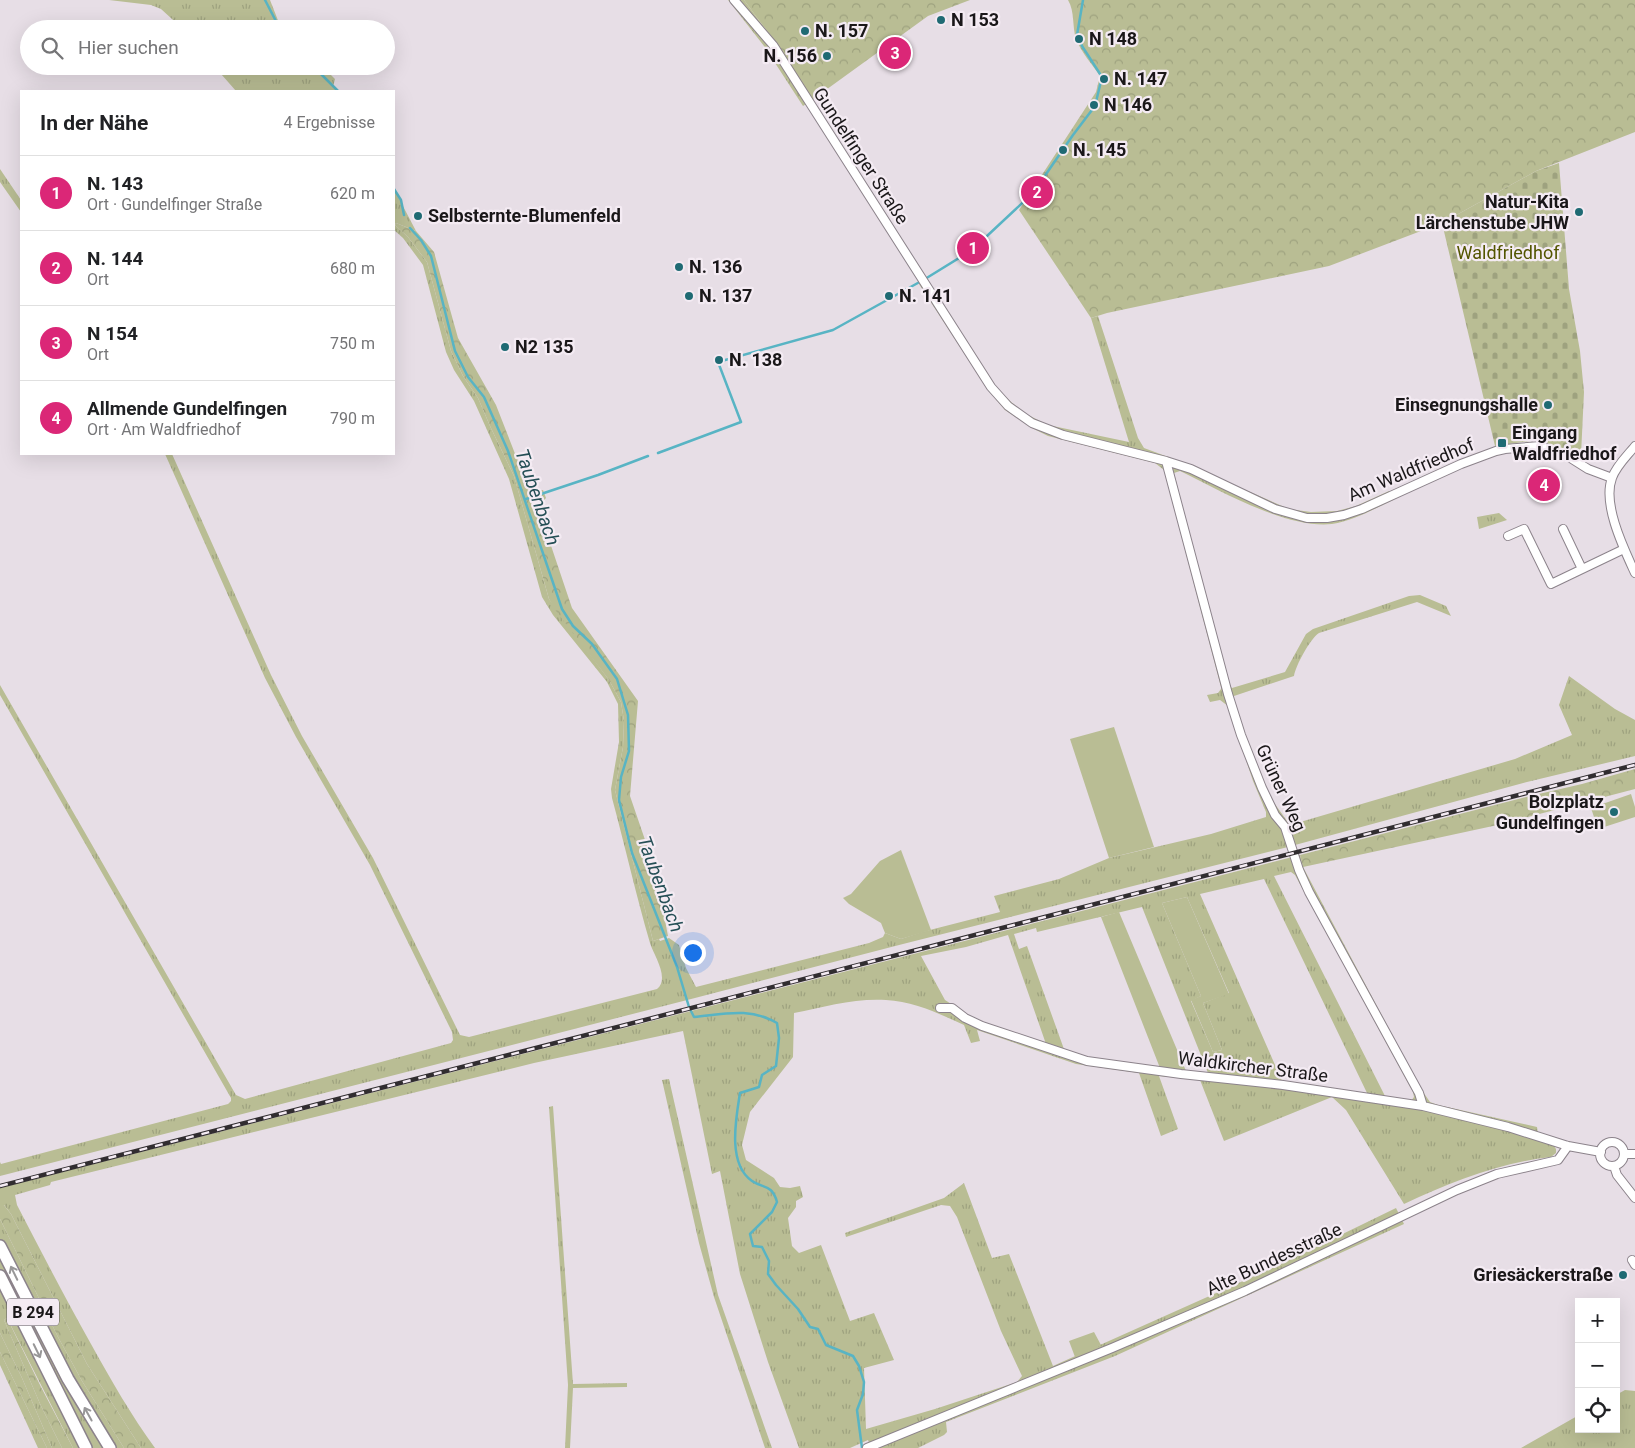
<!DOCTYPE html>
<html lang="de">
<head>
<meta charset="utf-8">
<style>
  :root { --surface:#fff; --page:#f6f6f6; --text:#202124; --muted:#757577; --line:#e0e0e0; --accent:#db2777 }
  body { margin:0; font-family:Roboto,sans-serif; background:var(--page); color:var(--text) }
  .controls { position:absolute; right:15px; bottom:15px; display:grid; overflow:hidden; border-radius:0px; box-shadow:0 5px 20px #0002 }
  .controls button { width:45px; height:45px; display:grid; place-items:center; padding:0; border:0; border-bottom:1px solid var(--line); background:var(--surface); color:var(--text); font:25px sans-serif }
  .you { position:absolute; left:692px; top:952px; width:18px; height:18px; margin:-12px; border:4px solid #fff; border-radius:50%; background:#1a73e8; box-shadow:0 0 0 8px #1a73e833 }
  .badge { display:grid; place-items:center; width:32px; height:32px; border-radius:50%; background:var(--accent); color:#fff; font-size:16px; font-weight:700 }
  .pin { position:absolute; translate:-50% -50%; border:2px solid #fff; box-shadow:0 1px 5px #0006 }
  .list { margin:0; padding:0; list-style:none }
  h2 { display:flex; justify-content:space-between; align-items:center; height:65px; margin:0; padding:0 20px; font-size:21px }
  h2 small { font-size:16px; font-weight:400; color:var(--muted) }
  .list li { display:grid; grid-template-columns:32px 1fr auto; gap:15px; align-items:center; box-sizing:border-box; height:75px; padding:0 20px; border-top:1px solid var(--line) }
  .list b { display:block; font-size:19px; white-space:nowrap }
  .list p { margin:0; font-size:16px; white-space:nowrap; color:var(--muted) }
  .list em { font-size:16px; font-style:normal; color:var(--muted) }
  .icon { flex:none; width:28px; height:28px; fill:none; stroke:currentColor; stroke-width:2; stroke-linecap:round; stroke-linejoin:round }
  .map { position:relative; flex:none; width:1635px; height:1448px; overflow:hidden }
  .search { position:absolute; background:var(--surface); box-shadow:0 5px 20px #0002; left:20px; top:20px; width:375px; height:55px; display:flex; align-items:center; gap:12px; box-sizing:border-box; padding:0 18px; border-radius:28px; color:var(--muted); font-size:19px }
  .panel { position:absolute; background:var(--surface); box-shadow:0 5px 20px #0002; left:20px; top:90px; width:375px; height:365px; border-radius:0px }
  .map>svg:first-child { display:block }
</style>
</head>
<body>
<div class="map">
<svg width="1635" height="1448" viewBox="0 0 1635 1448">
  <defs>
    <pattern id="grass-tufts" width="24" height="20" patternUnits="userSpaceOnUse" patternTransform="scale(1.25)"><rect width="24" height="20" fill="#b9bd94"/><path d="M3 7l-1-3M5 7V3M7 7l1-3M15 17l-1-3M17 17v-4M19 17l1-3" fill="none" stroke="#9ea27f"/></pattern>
    <pattern id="forest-crowns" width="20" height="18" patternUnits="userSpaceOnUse" patternTransform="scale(1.25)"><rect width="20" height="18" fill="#b9bd94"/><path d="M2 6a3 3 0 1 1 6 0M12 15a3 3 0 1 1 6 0" fill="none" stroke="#9ea27f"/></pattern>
    <pattern id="cemetery-stones" width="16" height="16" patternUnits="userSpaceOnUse" patternTransform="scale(1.25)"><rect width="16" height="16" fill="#b9bd94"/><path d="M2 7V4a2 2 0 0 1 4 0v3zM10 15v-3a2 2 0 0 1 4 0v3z" fill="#9ea27f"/></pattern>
  </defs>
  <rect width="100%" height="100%" fill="#e7dee6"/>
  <path fill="url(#grass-tufts)" fill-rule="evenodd" d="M 109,0 L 270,0 L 279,23 L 285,29 L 183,29 L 161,9 L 151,5 Z
    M 728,0 L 744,0 L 778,46 L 812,100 L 803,106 L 764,46 Z
    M 214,66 L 322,66 L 335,79 L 333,87 L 338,91 L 236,91 Z
    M 0,169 L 21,200 L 21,212 L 0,182 Z
    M 394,189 L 416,231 L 396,223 L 395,225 L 408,237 L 427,262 L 451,351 L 463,376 L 478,398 L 490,426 L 514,476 L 549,599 L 609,680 L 621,702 L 624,721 L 623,747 L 615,790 L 653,941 L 659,939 L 660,941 L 669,938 L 679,945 L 686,968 L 696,987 L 869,943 L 883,937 L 885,933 L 901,939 L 922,932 L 1000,912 L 994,896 L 1059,879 L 1109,858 L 1211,834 L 1266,817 L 1266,812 L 1253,781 L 1228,706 L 1220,700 L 1210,702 L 1207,695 L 1218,693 L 1221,689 L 1221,687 L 1164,470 L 1155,463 L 1048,436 L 1032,428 L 1005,410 L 988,390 L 919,284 L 924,283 L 993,384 L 1010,401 L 1026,414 L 1048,425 L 1129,442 L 1091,318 L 1098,316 L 1138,438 L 1144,448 L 1179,461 L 1289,509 L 1311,512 L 1337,511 L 1356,506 L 1389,491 L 1393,500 C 1374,509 1353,521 1332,524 C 1287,529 1221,491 1180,471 L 1174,473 L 1227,683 L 1232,688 L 1285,672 L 1306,634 L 1313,629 L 1409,596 L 1420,595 L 1446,606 L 1451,616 L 1417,602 L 1319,633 C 1310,639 1296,665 1294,676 L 1234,696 L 1232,698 L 1257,771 L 1272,800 L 1290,825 L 1515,759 L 1572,735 L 1559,705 L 1569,676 L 1615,709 L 1635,720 L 1635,756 L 1527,782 L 1284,848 L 903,944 L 695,998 L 0,1176 L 0,1162 L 1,1164 L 228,1104 L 231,1101 L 231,1098 L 0,695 L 0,685 L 236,1095 L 245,1099 L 451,1043 L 453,1040 L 452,1032 L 370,865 L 296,737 L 265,678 L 165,454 L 172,454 L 271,675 L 302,736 L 373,858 L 460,1035 L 469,1037 L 657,989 C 670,978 654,956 650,943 C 636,895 625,846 612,798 L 611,789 L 619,742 L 618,704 L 607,682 L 553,615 L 542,597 L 509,479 L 474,401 L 454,370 L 446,352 L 423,265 L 403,238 L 394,230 Z
    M 1499,513 L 1507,520 L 1479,529 L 1477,517 Z
    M 1300,855 L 1303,867 L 1421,1089 L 1430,1102 L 1438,1105 L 1537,1127 L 1539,1140 L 1554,1146 L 1556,1149 L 1556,1153 L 1551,1157 C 1498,1163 1452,1182 1404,1204 L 1346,1110 L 1332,1097 L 1224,1141 L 1200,1080 L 1159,1076 L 1178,1129 L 1161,1136 L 1139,1073 L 1076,1064 L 977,1030 L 980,1041 L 971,1043 L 964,1025 C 940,1014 913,1001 886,1000 C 855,998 824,1007 794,1013 L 793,1057 L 750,1112 L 742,1145 L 746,1160 L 774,1178 L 780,1187 L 790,1188 L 800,1186 L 803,1197 L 796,1201 L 796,1207 L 788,1218 L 792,1246 L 799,1253 L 821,1245 L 850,1321 L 874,1313 L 894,1360 L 864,1368 L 866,1429 L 935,1409 L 1017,1382 L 1022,1376 L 1001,1331 L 957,1217 L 950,1206 L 941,1205 L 846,1237 L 845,1233 L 944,1198 L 964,1183 L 992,1258 L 1009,1254 L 1053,1366 L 1281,1264 L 1396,1208 L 1404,1224 L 1115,1356 L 946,1422 L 947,1432 L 944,1435 L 918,1448 L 871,1448 L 868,1440 L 850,1448 L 799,1448 L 768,1362 L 740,1274 L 720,1171 L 712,1174 L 683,1031 L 534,1063 L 51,1182 L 50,1185 L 15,1195 L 17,1205 C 41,1251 65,1298 91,1344 C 111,1380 131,1415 155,1448 L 141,1448 L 87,1364 L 11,1214 L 4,1205 L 0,1205 L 0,1188 ZM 1291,872 L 1295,875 L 1413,1092 L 1414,1097 L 1411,1101 L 1385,1096 L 1274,876 ZM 1264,879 L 1367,1093 L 1367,1094 L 1283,1083 L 1200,894 ZM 1187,897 L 1229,993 L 1203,1003 L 1222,1050 L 1213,1052 L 1191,1001 L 1201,996 L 1162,903 ZM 1142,907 L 1208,1073 C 1161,1068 1110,1067 1065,1052 L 1027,946 L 1019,949 L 1014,934 L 1036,928 L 1037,932 ZM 1008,935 L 1046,1044 L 976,1020 L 945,1000 L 921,956 L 966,947 Z
    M 669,1079 L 718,1295 L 772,1448 L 765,1448 L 714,1297 L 699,1243 L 662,1080 Z
    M 553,1106 L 573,1384 L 627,1383 L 627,1387 L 573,1388 L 570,1448 L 565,1448 L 568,1385 L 549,1107 Z
    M 0,1219 L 58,1337 L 82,1381 L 124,1448 L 73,1448 L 7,1318 L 4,1320 L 41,1406 L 62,1448 L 52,1448 L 22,1378 L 0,1333 Z
    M 0,1352 L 47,1448 L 38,1448 L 0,1365 Z
    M 1625,1390 L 1635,1391 L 1635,1448 L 1521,1448 L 1579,1415 L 1579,1429 L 1616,1429 L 1616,1395 Z"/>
  <path fill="url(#forest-crowns)" d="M 744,0 L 970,0 L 928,16 L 812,100 L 778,46 Z
    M 1068,0 L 1635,0 L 1635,132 L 1536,171 L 1442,223 L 1329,266 L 1107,313 L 1091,318 L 1019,210 L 1096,92 L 1100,76 C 1092,64 1081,52 1076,39 C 1072,26 1075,12 1068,0 Z
    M 396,223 L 416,231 L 434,252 L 458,338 L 496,405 L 530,492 L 543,490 L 546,498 L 538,507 L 572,608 L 638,701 L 630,796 L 655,869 L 668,936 L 653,941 L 615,790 L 623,747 L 624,721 L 621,702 L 609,680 L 556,611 L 549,599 L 514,476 L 490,426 L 478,398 L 463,376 L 451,351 L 427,262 L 408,237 L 395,225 Z
    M 1635,769 L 1635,789 L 1493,826 L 1303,867 L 1300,855 L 1530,796 L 1582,784 Z
    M 3,1204 L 11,1214 L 87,1364 L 141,1448 L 124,1448 L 82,1381 L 58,1337 L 0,1219 L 0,1205 Z
    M 7,1318 L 41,1387 L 73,1448 L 62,1448 L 41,1406 L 4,1320 Z
    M 0,1333 L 22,1378 L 52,1448 L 47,1448 L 0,1352 Z"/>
  <path fill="url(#cemetery-stones)" d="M 1559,163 L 1569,289 L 1580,351 L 1584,392 L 1581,455 L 1537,440 L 1495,446 L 1442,223 L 1536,171 Z"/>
  <path fill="#b9bd94" d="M 1114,727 L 1154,847 L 1109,858 L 1070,739 Z
    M 1631,794 L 1635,807 L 1635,817 L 1598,829 L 1591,808 Z
    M 901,850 L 931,930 L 901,939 L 885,933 L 881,923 L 849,904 L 843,898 L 851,894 L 880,861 Z
    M 1187,897 L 1229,994 L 1203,1003 L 1222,1050 L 1213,1052 L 1191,1000 L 1201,996 L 1162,903 Z
    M 1119,912 L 1186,1071 L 1160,1068 L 1101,917 Z
    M 1094,1332 L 1101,1345 L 1075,1357 L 1069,1341 Z"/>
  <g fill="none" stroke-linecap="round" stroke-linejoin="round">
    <path stroke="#58b4c4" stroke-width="2.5" d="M 265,0 L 280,29
      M 313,66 L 338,91
      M 394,189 L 401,200 L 404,215
      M 410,228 L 421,240 L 431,256 L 455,351 L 468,377 L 484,397 L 508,451 L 562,609 L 573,626 L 592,644 L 617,679 L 628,715 L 629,751 L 621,777 L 619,800 L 632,853 L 677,967 L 689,1007 L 694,1017 C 725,1014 749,1007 777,1023 L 779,1038 L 776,1066 L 762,1075 L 759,1087 L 740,1093 C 736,1118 727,1164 752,1181 C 764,1189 772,1184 777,1202 L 772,1212 L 750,1234 L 753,1246 L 762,1247 L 769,1261 L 768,1274 L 776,1285 L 798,1309 L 810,1327 L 818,1329 L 826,1345 L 853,1356 L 859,1366 L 864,1382 L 863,1394 L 857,1410 L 862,1448
      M 658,453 L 741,422 L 718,362 L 833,330 L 925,279 L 972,250 L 1033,193 L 1073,135 L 1095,106 L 1102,77 L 1082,46 L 1077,35 L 1083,0
      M 526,499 L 598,475 L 648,456"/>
    <g stroke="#8c838b" stroke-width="10">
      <path id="minor" d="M 734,0 L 773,45 L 991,387 L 1008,406 L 1032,423 L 1063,435 L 1166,461 L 1191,469 L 1275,509 L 1307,518 L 1327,518 L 1344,515 L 1362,509 L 1461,464 L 1496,451 L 1505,449 L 1540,446 L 1569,457 L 1588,469 L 1612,478
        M 1635,446 C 1627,456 1616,466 1612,478 C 1602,504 1624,549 1635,573
        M 1166,461 L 1228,694 L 1241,735 L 1262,788 L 1275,815 L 1285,827 L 1299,870 L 1309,892 L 1419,1093 L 1423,1106
        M 1563,529 L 1582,569
        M 1508,536 L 1524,529 L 1551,584 L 1624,549
        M 940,1008 L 952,1008 L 965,1018 L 982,1026 L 1087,1061 L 1181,1074 L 1283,1085 L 1423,1106 L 1508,1127 L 1568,1146 L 1601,1152
        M1600 1154a12 12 0 1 1 24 0a12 12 0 1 1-24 0Z
        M 1624,1154 L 1635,1154
        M 1614,1166 L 1617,1175 L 1635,1198
        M 1632,1260 L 1635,1265
        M 867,1448 L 1112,1348 L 1245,1291 L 1457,1190 L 1497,1174 L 1558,1160 L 1568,1146"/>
    </g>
    <g stroke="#8c838b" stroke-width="14">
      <path id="highway" d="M 0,1246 L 68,1379 L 110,1448
        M 0,1276 L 86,1448"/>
    </g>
    <use href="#minor" stroke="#fff" stroke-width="8"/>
    <use href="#highway" stroke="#fff" stroke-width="11"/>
    <g stroke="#312d30" stroke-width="4.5">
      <path id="rail" d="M 0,1186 L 1635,765"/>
    </g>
    <use href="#rail" stroke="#f4ebf3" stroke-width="2.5" stroke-dasharray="8" stroke-linecap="butt"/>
  </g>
  <defs><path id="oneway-shaft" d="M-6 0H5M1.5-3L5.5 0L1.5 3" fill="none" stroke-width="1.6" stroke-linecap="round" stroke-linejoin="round" transform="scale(1.25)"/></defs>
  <g stroke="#989798">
    <use href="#oneway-shaft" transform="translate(14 1273) rotate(-116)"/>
    <use href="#oneway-shaft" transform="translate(37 1351) rotate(64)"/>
    <use href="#oneway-shaft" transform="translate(88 1414) rotate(-119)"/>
  </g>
  <g fill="#1f6a73" stroke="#f4ebf3" stroke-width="2">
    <circle cx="941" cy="20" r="5"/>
    <circle cx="805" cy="31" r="5"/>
    <circle cx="1079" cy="39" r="5"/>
    <circle cx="827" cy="56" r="5"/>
    <circle cx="1104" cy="79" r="5"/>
    <circle cx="1094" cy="105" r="5"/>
    <circle cx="1063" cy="150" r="5"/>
    <circle cx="1579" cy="212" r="5"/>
    <circle cx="418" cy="216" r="5"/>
    <circle cx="679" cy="267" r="5"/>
    <circle cx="689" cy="296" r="5"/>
    <circle cx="889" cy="296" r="5"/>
    <circle cx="505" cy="347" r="5"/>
    <circle cx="719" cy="360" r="5"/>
    <circle cx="1548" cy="405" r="5"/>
    <rect x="1497" y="438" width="10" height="10" rx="2.5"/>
    <circle cx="1614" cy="812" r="5"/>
    <circle cx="1623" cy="1275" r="5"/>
  </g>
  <g text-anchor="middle" stroke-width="4.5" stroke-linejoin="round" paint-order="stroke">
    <rect fill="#f4ebf3" stroke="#5b575a" stroke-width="1" x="7" y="1298.5" width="52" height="27" rx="4"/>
    <g font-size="16" font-weight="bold" fill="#1a1719">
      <text x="33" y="1318">B 294</text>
    </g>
    <g font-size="18" font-weight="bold" fill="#1a1719" stroke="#f4ebf3" text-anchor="start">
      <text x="951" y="26">N 153</text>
      <text x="815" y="37">N. 157</text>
      <text x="1089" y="45">N 148</text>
      <text x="817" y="62" text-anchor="end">N. 156</text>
      <text x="1114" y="85">N. 147</text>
      <text x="1104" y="111">N 146</text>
      <text x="1073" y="156">N. 145</text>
      <text x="1569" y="208" text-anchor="end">Natur-Kita<tspan x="1569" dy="21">Lärchenstube JHW</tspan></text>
      <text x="428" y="222">Selbsternte-Blumenfeld</text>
      <text x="689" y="273">N. 136</text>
      <text x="699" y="302">N. 137</text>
      <text x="899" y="302">N. 141</text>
      <text x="515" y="353">N2 135</text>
      <text x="729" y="366">N. 138</text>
      <text x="1538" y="411" text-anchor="end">Einsegnungshalle</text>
      <text x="1512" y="439">Eingang<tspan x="1512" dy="21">Waldfriedhof</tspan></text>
      <text x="1604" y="808" text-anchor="end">Bolzplatz<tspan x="1604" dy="21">Gundelfingen</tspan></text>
      <text x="1613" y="1281" text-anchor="end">Griesäckerstraße</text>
    </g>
    <g font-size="18" fill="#1a1719" stroke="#f4ebf3">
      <text transform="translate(861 156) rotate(57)" y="6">Gundelfinger Straße</text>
      <text transform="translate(1411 470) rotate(-23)" y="6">Am Waldfriedhof</text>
      <text transform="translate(1281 788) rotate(65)" y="6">Grüner Weg</text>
      <text transform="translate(1253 1067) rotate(7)" y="6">Waldkircher Straße</text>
      <text transform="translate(1274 1259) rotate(-25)" y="6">Alte Bundesstraße</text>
    </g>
    <g font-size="18" fill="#535500" stroke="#f4ebf3">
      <text x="1508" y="259">Waldfriedhof</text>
    </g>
    <g font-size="19" font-style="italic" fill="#254f56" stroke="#f4ebf3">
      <text transform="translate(538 497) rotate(71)" y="7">Taubenbach</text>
      <text transform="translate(661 884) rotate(70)" y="7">Taubenbach</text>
    </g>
  </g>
</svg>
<div class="controls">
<button>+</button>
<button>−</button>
<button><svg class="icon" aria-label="locate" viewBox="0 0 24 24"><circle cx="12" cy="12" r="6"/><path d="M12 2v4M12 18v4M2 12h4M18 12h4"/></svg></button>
</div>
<div class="you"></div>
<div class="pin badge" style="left:973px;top:248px">1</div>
<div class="pin badge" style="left:1037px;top:192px">2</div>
<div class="pin badge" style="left:895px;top:53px">3</div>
<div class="pin badge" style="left:1544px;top:485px">4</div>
<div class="search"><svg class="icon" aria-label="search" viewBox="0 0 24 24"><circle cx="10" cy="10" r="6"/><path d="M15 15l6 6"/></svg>Hier suchen</div>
<section class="panel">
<h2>In der Nähe<small>4 Ergebnisse</small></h2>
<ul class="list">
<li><span class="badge">1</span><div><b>N. 143</b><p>Ort · Gundelfinger Straße</p></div><em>620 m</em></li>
<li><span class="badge">2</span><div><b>N. 144</b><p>Ort</p></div><em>680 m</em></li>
<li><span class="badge">3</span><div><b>N 154</b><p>Ort</p></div><em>750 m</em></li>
<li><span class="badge">4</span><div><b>Allmende Gundelfingen</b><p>Ort · Am Waldfriedhof</p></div><em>790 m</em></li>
</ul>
</section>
</div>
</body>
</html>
